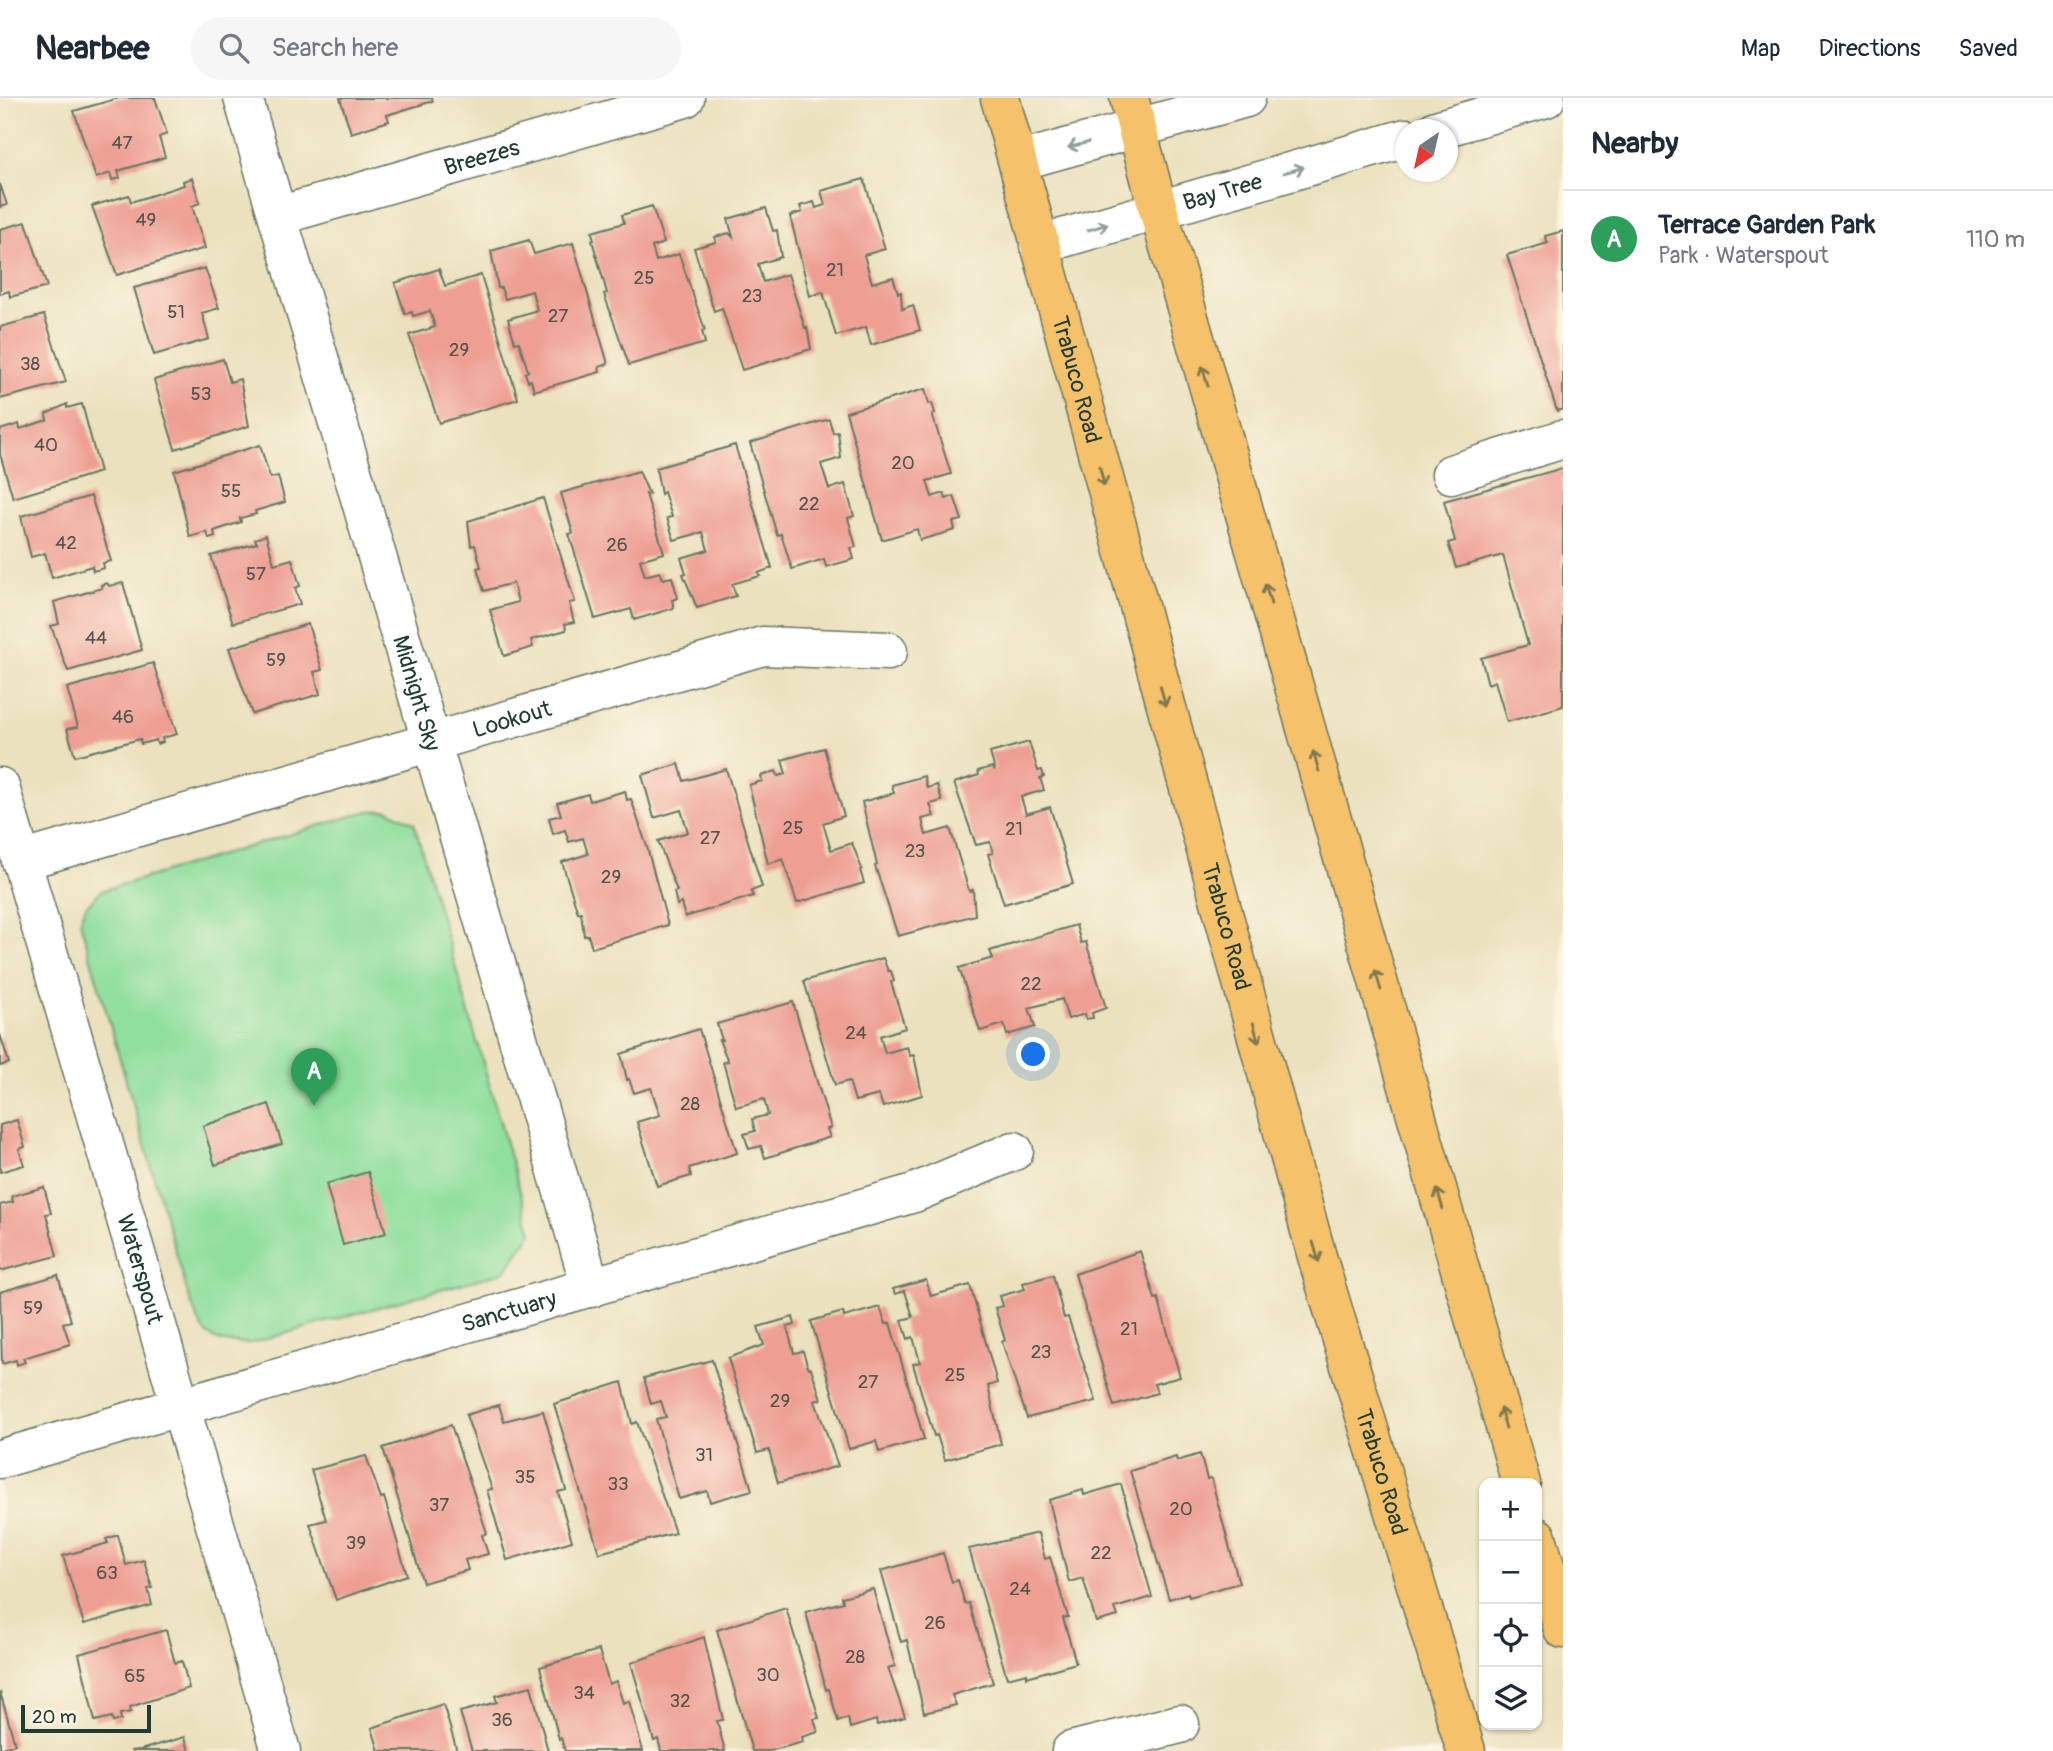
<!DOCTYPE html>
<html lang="en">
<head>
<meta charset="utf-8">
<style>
  :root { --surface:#fff; --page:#f6f6f7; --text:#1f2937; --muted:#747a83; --line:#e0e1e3; --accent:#b5179e }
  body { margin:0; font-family:Pangolin,sans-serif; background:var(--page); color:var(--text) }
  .controls { position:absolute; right:21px; bottom:21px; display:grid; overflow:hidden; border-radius:14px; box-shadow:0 2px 5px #0004 }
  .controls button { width:63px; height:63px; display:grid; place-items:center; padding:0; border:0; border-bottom:2px solid var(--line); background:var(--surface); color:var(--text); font:35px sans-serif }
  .compass { position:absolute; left:1395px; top:21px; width:63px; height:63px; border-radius:50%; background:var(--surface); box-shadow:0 2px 5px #0004; rotate:214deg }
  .scale { position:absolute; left:21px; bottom:18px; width:130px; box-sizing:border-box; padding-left:7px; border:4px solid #1f3d34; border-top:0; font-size:19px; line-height:24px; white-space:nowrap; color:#1f3d34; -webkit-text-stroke:5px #fcf5e5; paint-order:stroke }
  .you { position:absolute; left:1034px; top:957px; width:24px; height:24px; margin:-18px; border:5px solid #fff; border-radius:50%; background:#1a73e8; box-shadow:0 0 0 10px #1a73e833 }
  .badge { display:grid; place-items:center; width:46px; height:46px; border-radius:50%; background:var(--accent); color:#fff; font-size:23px; font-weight:700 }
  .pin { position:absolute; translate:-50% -58px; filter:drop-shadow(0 2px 4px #0008) }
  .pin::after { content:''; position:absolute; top:37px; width:24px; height:21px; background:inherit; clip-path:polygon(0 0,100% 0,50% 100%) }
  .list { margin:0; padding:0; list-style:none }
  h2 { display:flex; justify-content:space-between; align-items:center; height:91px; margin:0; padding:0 28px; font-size:30px }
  h2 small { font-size:23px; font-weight:400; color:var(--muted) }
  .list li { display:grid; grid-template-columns:46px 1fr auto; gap:21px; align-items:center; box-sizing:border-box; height:98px; padding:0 28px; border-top:2px solid var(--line) }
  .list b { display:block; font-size:26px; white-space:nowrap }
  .list p { margin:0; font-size:23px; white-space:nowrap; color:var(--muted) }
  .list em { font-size:23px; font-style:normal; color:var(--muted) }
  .icon { flex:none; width:38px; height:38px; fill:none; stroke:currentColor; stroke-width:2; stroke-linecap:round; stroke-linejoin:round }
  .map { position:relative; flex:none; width:1563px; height:1653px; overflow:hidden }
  header { display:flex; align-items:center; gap:42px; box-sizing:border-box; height:98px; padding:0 35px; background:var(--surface); border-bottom:2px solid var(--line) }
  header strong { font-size:33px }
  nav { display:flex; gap:38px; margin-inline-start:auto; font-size:24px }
  .search { width:490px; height:63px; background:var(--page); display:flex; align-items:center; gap:18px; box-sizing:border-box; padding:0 24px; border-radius:38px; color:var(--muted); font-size:26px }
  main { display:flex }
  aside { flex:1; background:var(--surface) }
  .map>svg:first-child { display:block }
</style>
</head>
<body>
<header>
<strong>Nearbee</strong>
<div class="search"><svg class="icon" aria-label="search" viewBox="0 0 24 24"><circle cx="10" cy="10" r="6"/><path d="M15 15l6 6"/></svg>Search here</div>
<nav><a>Map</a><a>Directions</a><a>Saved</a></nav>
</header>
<main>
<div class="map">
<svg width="1563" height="1653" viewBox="0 0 1563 1653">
  <rect width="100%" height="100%" fill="#fcf5e5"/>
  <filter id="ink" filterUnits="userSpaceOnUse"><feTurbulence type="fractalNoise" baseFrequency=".0143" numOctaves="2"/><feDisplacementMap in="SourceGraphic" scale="14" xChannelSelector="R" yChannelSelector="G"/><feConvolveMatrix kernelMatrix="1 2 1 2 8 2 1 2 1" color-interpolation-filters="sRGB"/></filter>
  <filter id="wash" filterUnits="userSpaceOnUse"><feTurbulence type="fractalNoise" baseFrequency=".00686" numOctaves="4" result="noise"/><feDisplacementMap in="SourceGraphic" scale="28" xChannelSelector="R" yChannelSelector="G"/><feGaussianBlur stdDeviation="1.57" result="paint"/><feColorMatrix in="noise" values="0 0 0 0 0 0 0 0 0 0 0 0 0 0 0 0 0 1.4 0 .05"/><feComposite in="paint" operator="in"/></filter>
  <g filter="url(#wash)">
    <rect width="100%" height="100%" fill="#ebe1be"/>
    <path fill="#91df9e" stroke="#588e69" stroke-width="2" d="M 388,712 L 414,725 L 532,1135 L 504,1174 L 252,1245 C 205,1247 203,1237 188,1196 L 80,823 L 86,808 L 101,793 L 368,713 Z"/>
    <g id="blocks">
      <path fill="#ee9e93" d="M 119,0 L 155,0 L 167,36 L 159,39 L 165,59 L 118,73 L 120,80 L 112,82 L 110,75 L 96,80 L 74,13 Z
        M 340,0 L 432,0 L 433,3 L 387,17 L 389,23 L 351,35 Z
        M 192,80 L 200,105 L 192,108 L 205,150 L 117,177 L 92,108 L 129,97 L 131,104 L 184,87 L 183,83 Z
        M 864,81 L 885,151 L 864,157 L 872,185 L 893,179 L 898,195 L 901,194 L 902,211 L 913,207 L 920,232 L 871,247 L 866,229 L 836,238 L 823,194 L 810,198 L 790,118 L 802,114 L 800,108 L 814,104 L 816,110 L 825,107 L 821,93 Z
        M 0,86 L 7,107 L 0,109 Z
        M 652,108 L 664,145 L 652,149 L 656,163 L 679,156 L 705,232 L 702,233 L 705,245 L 629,267 L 604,196 L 607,195 L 592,142 L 594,142 L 592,134 L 624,125 L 622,117 Z
        M 766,110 L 773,133 L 777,132 L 781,159 L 758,166 L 763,184 L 788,176 L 805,230 L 807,229 L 811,251 L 742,272 L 722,210 L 714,213 L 694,150 L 716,144 L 715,139 L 729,135 L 733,139 L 728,121 Z
        M 26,124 L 47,189 L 10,199 L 9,193 L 0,196 L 0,131 Z
        M 1563,133 L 1563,311 L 1557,313 L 1507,157 L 1548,145 L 1545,138 Z
        M 529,142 L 534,156 L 573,145 L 608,266 L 599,269 L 600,274 L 534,293 L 531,282 L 528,283 L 525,275 L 528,273 L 519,244 L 515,245 L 508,221 L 537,212 L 532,193 L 505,201 L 501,190 L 498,190 L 491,153 Z
        M 205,170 L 219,210 L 202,215 L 209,241 L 154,257 L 134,190 Z
        M 439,171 L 445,188 L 481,177 L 518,301 L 439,325 L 409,237 L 435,229 L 430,213 L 413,218 L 412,214 L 405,216 L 395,185 Z
        M 44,217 L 66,284 L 0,301 L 0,229 Z
        M 223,261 L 230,284 L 240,281 L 249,328 L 175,351 L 154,282 Z
        M 925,291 L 929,306 L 932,305 L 935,315 L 932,316 L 951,376 L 927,383 L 932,399 L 944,395 L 946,401 L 954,398 L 962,422 L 953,424 L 955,432 L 920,442 L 917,431 L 882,442 L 846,314 Z
        M 67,306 L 67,310 L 82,306 L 100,374 L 13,400 L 0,356 L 0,332 L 19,326 L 20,331 L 47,322 L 46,316 Z
        M 829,321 L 833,335 L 838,334 L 841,360 L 821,366 L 829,391 L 845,386 L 854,418 L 848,420 L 856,449 L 851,450 L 854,461 L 826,469 L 824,461 L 792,471 L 781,436 L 777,437 L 750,345 Z
        M 260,347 L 270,380 L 278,378 L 285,404 L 255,413 L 256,416 L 240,420 L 241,424 L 214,433 L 215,439 L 209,441 L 207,434 L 190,439 L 174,373 Z
        M 735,347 L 772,470 L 758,475 L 760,478 L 732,486 L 736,498 L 697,510 L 683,476 L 686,475 L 681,460 L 708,452 L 703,434 L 674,442 L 667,420 L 672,419 L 664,394 L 661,396 L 656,370 Z
        M 1563,370 L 1563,608 L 1507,624 L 1495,583 L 1488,586 L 1481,560 L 1528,547 L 1503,457 L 1456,470 L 1448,445 L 1455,443 L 1444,403 Z
        M 639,373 L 649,396 L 646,396 L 664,455 L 640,462 L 645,478 L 660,474 L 663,481 L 672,479 L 678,500 L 672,502 L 674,510 L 634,522 L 631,511 L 595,521 L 569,436 L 573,435 L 561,395 Z
        M 91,398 L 111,463 L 103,465 L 104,470 L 93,473 L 92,468 L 52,480 L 45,455 L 31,459 L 21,418 Z
        M 543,400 L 575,504 L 569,505 L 574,524 L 565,526 L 566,532 L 531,542 L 533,549 L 504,558 L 490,512 L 518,504 L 513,485 L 484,493 L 477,470 L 481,469 L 475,447 L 471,448 L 468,423 Z
        M 266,437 L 274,466 L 292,461 L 300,488 L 295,490 L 300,506 L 233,525 L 211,458 L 257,445 L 255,441 Z
        M 107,485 L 109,488 L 123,485 L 142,552 L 68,573 L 51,528 L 59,526 L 54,504 L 102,490 L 101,487 Z
        M 308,526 L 322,572 L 314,574 L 320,596 L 252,616 L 229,550 Z
        M 153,565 L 177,636 L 162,640 L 163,644 L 157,646 L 156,642 L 141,646 L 140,641 L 75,658 L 67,631 L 78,629 L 67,590 Z
        M 1029,644 L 1038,673 L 1042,672 L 1044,679 L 1040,680 L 1044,692 L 1021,699 L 1026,716 L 1050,709 L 1073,786 L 1004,806 L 988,756 L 993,755 L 990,744 L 976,747 L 954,685 L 979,677 L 978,673 L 992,669 L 995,672 L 990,655 Z
        M 824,650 L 844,718 L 823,725 L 831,752 L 852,745 L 862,771 L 860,772 L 864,785 L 797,805 L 783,761 L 768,766 L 749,687 L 762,683 L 761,678 L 776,673 L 778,678 L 786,676 L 782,662 Z
        M 679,666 L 684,683 L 726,671 L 762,789 L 751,793 L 753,798 L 685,819 L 681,805 L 677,807 L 674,794 L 677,793 L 658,743 L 688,734 L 681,712 L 654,720 L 642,677 Z
        M 924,678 L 927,690 L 937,687 L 942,703 L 930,706 L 934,718 L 922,721 L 926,737 L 950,730 L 969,793 L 973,792 L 975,817 L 898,838 L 875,768 L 877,767 L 862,704 L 894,695 L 892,687 Z
        M 625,693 L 627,702 L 631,701 L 647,749 L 668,827 L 592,850 L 588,837 L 584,838 L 581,814 L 578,815 L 562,764 L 588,756 L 583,740 L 569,744 L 565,732 L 553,736 L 549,720 L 561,717 L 557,705 L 588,696 L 590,703 Z
        M 1076,827 L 1081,845 L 1086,844 L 1106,910 L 1092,915 L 1093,920 L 1086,921 L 1085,916 L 1068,921 L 1062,901 L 1029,910 L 1035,929 L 1007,937 L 1004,926 L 980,933 L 959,870 L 993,860 L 990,853 Z
        M 883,860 L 888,873 L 891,873 L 894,883 L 891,884 L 905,930 L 880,938 L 885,955 L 907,949 L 910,958 L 914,957 L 922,997 L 883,1009 L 879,997 L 855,1003 L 849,983 L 835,987 L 804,883 Z
        M 793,904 L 831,1030 L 827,1031 L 830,1039 L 765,1060 L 761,1048 L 749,1051 L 744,1036 L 755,1033 L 752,1021 L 768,1017 L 764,1001 L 736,1009 L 723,964 L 728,963 L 719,942 L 722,942 L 717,926 Z
        M 699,931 L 737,1055 L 689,1070 L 691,1078 L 657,1088 L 637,1024 L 660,1017 L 651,990 L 634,995 L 629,981 L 627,982 L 621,956 Z
        M 0,936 L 9,965 L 0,968 Z
        M 269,1006 L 282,1046 L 215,1067 L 203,1028 Z
        M 17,1022 L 25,1049 L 19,1051 L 24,1067 L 0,1074 L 0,1027 Z
        M 368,1074 L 386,1135 L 343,1147 L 326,1086 Z
        M 44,1089 L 51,1115 L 46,1116 L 57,1158 L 0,1173 L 0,1107 L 13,1104 L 12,1098 Z
        M 1140,1153 L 1155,1201 L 1158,1200 L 1180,1279 L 1154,1286 L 1157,1295 L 1114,1308 L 1075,1176 Z
        M 58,1177 L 71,1223 L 63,1225 L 70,1246 L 23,1260 L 25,1264 L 17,1267 L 16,1262 L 2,1266 L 0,1194 Z
        M 1053,1177 L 1064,1220 L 1068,1219 L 1096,1303 L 1027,1320 L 1002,1244 L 1005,1242 L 995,1210 L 1003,1208 L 1000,1198 L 1025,1191 L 1023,1185 Z
        M 926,1182 L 931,1198 L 970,1187 L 997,1285 L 988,1288 L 1001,1346 L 945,1362 L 937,1337 L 934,1338 L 913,1266 L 920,1264 L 913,1239 L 908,1241 L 902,1222 L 913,1219 L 905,1193 L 895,1196 L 893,1191 Z
        M 880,1209 L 886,1226 L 890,1225 L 924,1341 L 879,1354 L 876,1343 L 849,1351 L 811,1223 L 843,1214 L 844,1219 Z
        M 793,1219 L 795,1227 L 787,1229 L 794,1255 L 803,1253 L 808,1270 L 811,1270 L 821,1301 L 815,1303 L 838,1368 L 778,1385 L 769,1352 L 757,1355 L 728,1260 L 764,1247 L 758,1229 Z
        M 712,1262 L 752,1392 L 710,1404 L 707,1393 L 679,1401 L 656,1321 L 666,1319 L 661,1303 L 651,1306 L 644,1280 Z
        M 622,1284 L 632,1326 L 637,1324 L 675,1435 L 599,1455 L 554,1306 Z
        M 499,1307 L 504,1323 L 543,1313 L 566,1392 L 558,1394 L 572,1443 L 507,1462 L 487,1392 L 492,1391 L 466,1317 Z
        M 451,1327 L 487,1435 L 482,1437 L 488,1456 L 465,1462 L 468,1472 L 423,1485 L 383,1350 Z
        M 1200,1356 L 1207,1381 L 1211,1380 L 1239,1485 L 1189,1499 L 1188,1495 L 1169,1501 L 1130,1373 L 1176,1359 L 1177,1363 Z
        M 366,1358 L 381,1400 L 384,1399 L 407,1477 L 336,1502 L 310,1426 L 326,1422 L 311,1372 Z
        M 1121,1386 L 1152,1499 L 1115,1510 L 1118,1518 L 1096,1524 L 1083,1480 L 1069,1484 L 1049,1402 L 1083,1392 L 1084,1397 Z
        M 1038,1435 L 1045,1461 L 1050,1459 L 1068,1519 L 1063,1520 L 1076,1565 L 1027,1579 L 1027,1575 L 1007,1580 L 969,1451 Z
        M 118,1437 L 126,1467 L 144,1462 L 152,1490 L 148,1491 L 152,1507 L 84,1526 L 63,1458 L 108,1445 L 106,1441 Z
        M 943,1455 L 952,1484 L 958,1482 L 965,1506 L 969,1505 L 993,1585 L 952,1597 L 956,1607 L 924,1615 L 907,1542 L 901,1544 L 881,1473 Z
        M 873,1491 L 895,1568 L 888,1570 L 905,1619 L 877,1627 L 876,1622 L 850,1630 L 848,1620 L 838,1623 L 829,1591 L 826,1592 L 806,1514 L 843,1504 L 842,1499 Z
        M 786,1510 L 819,1620 L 814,1621 L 818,1634 L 802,1639 L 803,1644 L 770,1653 L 752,1653 L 717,1532 Z
        M 166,1532 L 175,1565 L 182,1563 L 189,1590 L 130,1609 L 131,1614 L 120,1616 L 121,1622 L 113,1624 L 112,1619 L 95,1623 L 79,1556 Z
        M 704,1539 L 723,1622 L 717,1623 L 725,1653 L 661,1653 L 658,1641 L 654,1643 L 631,1565 Z
        M 599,1552 L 609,1586 L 616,1583 L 623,1605 L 629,1603 L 643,1653 L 565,1653 L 561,1640 L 559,1641 L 540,1569 Z
        M 531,1588 L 548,1653 L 472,1653 L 460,1614 L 497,1604 L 495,1598 Z
        M 0,1594 L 15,1646 L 0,1651 Z
        M 443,1606 L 457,1653 L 379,1653 L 372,1630 Z
        M 185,1639 L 189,1653 L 130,1653 L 140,1652 Z"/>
    </g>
  </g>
  <g filter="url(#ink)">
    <use href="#blocks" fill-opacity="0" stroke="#667664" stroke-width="2"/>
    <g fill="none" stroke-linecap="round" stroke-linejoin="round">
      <g stroke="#667664" stroke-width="41">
        <g id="minor">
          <path id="s1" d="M 243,0 L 591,1190"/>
          <path d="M 1436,32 L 1546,0"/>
          <path d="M 1019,63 L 1246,0"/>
          <path id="s2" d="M 278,118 L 685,0"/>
          <path id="s3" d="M 1039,147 L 1406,40"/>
          <path d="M 1451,376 L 1563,341"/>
          <path id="s4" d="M 0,689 L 281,1653"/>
          <path id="s5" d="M 21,763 L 763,548 L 888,553"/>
          <path id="s6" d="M 0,1361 L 914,1095 L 1014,1053"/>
          <path d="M 1071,1653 L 1180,1626"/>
        </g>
      </g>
      <g stroke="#667664" stroke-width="41">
        <g id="major">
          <path id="s7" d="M 1000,0 L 1318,1162 L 1466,1653"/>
          <path d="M 1129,0 L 1158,111 L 1521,1385"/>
          <path d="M 1537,1439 L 1563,1531"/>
        </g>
      </g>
      <use href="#minor" stroke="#fff" stroke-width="38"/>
      <use href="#major" stroke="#f5c16b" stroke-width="38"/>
    </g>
    <defs><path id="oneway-shaft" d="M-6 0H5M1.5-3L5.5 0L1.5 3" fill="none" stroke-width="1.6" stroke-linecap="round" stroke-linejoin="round" transform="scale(1.75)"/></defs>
    <g stroke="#8f9e9a">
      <use href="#oneway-shaft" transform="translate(1078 47) rotate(165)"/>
      <use href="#oneway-shaft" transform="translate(1294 72) rotate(-16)"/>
      <use href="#oneway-shaft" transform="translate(1098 129) rotate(-17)"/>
    </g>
    <g stroke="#7f784d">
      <use href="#oneway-shaft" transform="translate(1205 278) rotate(-106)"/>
      <use href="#oneway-shaft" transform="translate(1102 378) rotate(75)"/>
      <use href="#oneway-shaft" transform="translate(1268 496) rotate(-106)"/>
      <use href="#oneway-shaft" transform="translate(1163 598) rotate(75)"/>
      <use href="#oneway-shaft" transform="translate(1316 663) rotate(-106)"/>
      <use href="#oneway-shaft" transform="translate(1378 882) rotate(-106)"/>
      <use href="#oneway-shaft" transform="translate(1256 935) rotate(75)"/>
      <use href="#oneway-shaft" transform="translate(1440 1101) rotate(-106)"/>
      <use href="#oneway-shaft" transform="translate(1316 1154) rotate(74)"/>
      <use href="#oneway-shaft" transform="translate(1503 1320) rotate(-106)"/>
    </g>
  </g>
  <g text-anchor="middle" stroke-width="5" stroke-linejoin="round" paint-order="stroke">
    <g font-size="19" fill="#53554c">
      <text x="122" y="51">47</text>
      <text x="146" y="128">49</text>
      <text x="835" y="178">21</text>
      <text x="644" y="186">25</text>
      <text x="752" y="204">23</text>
      <text x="176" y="220">51</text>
      <text x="558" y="224">27</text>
      <text x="459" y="258">29</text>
      <text x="30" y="272">38</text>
      <text x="201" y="302">53</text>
      <text x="46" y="353">40</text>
      <text x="903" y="371">20</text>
      <text x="231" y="399">55</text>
      <text x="809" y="412">22</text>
      <text x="66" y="451">42</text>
      <text x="617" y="453">26</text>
      <text x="256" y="482">57</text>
      <text x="96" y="546">44</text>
      <text x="276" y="568">59</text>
      <text x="123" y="625">46</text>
      <text x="793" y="736">25</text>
      <text x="1014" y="737">21</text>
      <text x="710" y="746">27</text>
      <text x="915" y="759">23</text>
      <text x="611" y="785">29</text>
      <text x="1031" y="892">22</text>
      <text x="856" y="941">24</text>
      <text x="690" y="1012">28</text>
      <text x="33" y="1216">59</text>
      <text x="1129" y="1237">21</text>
      <text x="1041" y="1260">23</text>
      <text x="955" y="1283">25</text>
      <text x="868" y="1290">27</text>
      <text x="780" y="1309">29</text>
      <text x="704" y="1363">31</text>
      <text x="525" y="1385">35</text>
      <text x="618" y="1392">33</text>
      <text x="439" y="1413">37</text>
      <text x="1181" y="1417">20</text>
      <text x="356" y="1451">39</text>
      <text x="1101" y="1461">22</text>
      <text x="107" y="1481">63</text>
      <text x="1020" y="1497">24</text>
      <text x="935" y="1531">26</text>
      <text x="855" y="1565">28</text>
      <text x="768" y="1583">30</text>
      <text x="135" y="1584">65</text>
      <text x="584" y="1601">34</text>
      <text x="680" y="1609">32</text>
      <text x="502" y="1628">36</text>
    </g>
    <g font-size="23" fill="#1f3d34" stroke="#fcf5e5">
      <text dy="8" stroke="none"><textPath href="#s2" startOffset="212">Breezes</textPath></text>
      <text dy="8" stroke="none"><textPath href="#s3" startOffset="191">Bay Tree</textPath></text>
      <text dy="8" stroke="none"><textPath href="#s7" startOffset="292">Trabuco Road</textPath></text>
      <text dy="8" stroke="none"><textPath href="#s1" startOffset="620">Midnight Sky</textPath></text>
      <text dy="8" stroke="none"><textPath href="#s5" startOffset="511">Lookout</textPath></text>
      <text dy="8" stroke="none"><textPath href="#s7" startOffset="859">Trabuco Road</textPath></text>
      <text dy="8" stroke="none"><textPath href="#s4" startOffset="502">Waterspout</textPath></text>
      <text dy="8" stroke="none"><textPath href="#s6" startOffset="530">Sanctuary</textPath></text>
      <text dy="8" stroke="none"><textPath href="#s7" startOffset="1426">Trabuco Road</textPath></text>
    </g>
  </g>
</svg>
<div class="controls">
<button>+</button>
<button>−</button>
<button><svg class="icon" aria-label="locate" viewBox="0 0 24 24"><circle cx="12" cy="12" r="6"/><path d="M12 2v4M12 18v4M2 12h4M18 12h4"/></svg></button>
<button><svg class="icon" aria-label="layers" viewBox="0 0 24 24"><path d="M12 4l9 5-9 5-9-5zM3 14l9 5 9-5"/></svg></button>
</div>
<svg class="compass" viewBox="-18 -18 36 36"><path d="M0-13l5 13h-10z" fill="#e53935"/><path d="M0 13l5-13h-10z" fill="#747a83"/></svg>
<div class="scale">20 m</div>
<div class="you"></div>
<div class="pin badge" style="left:314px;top:1008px;background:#2e9e5b">A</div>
</div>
<aside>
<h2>Nearby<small></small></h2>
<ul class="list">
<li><span class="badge" style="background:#2e9e5b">A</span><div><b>Terrace Garden Park</b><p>Park · Waterspout</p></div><em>110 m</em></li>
</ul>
</aside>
</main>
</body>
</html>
